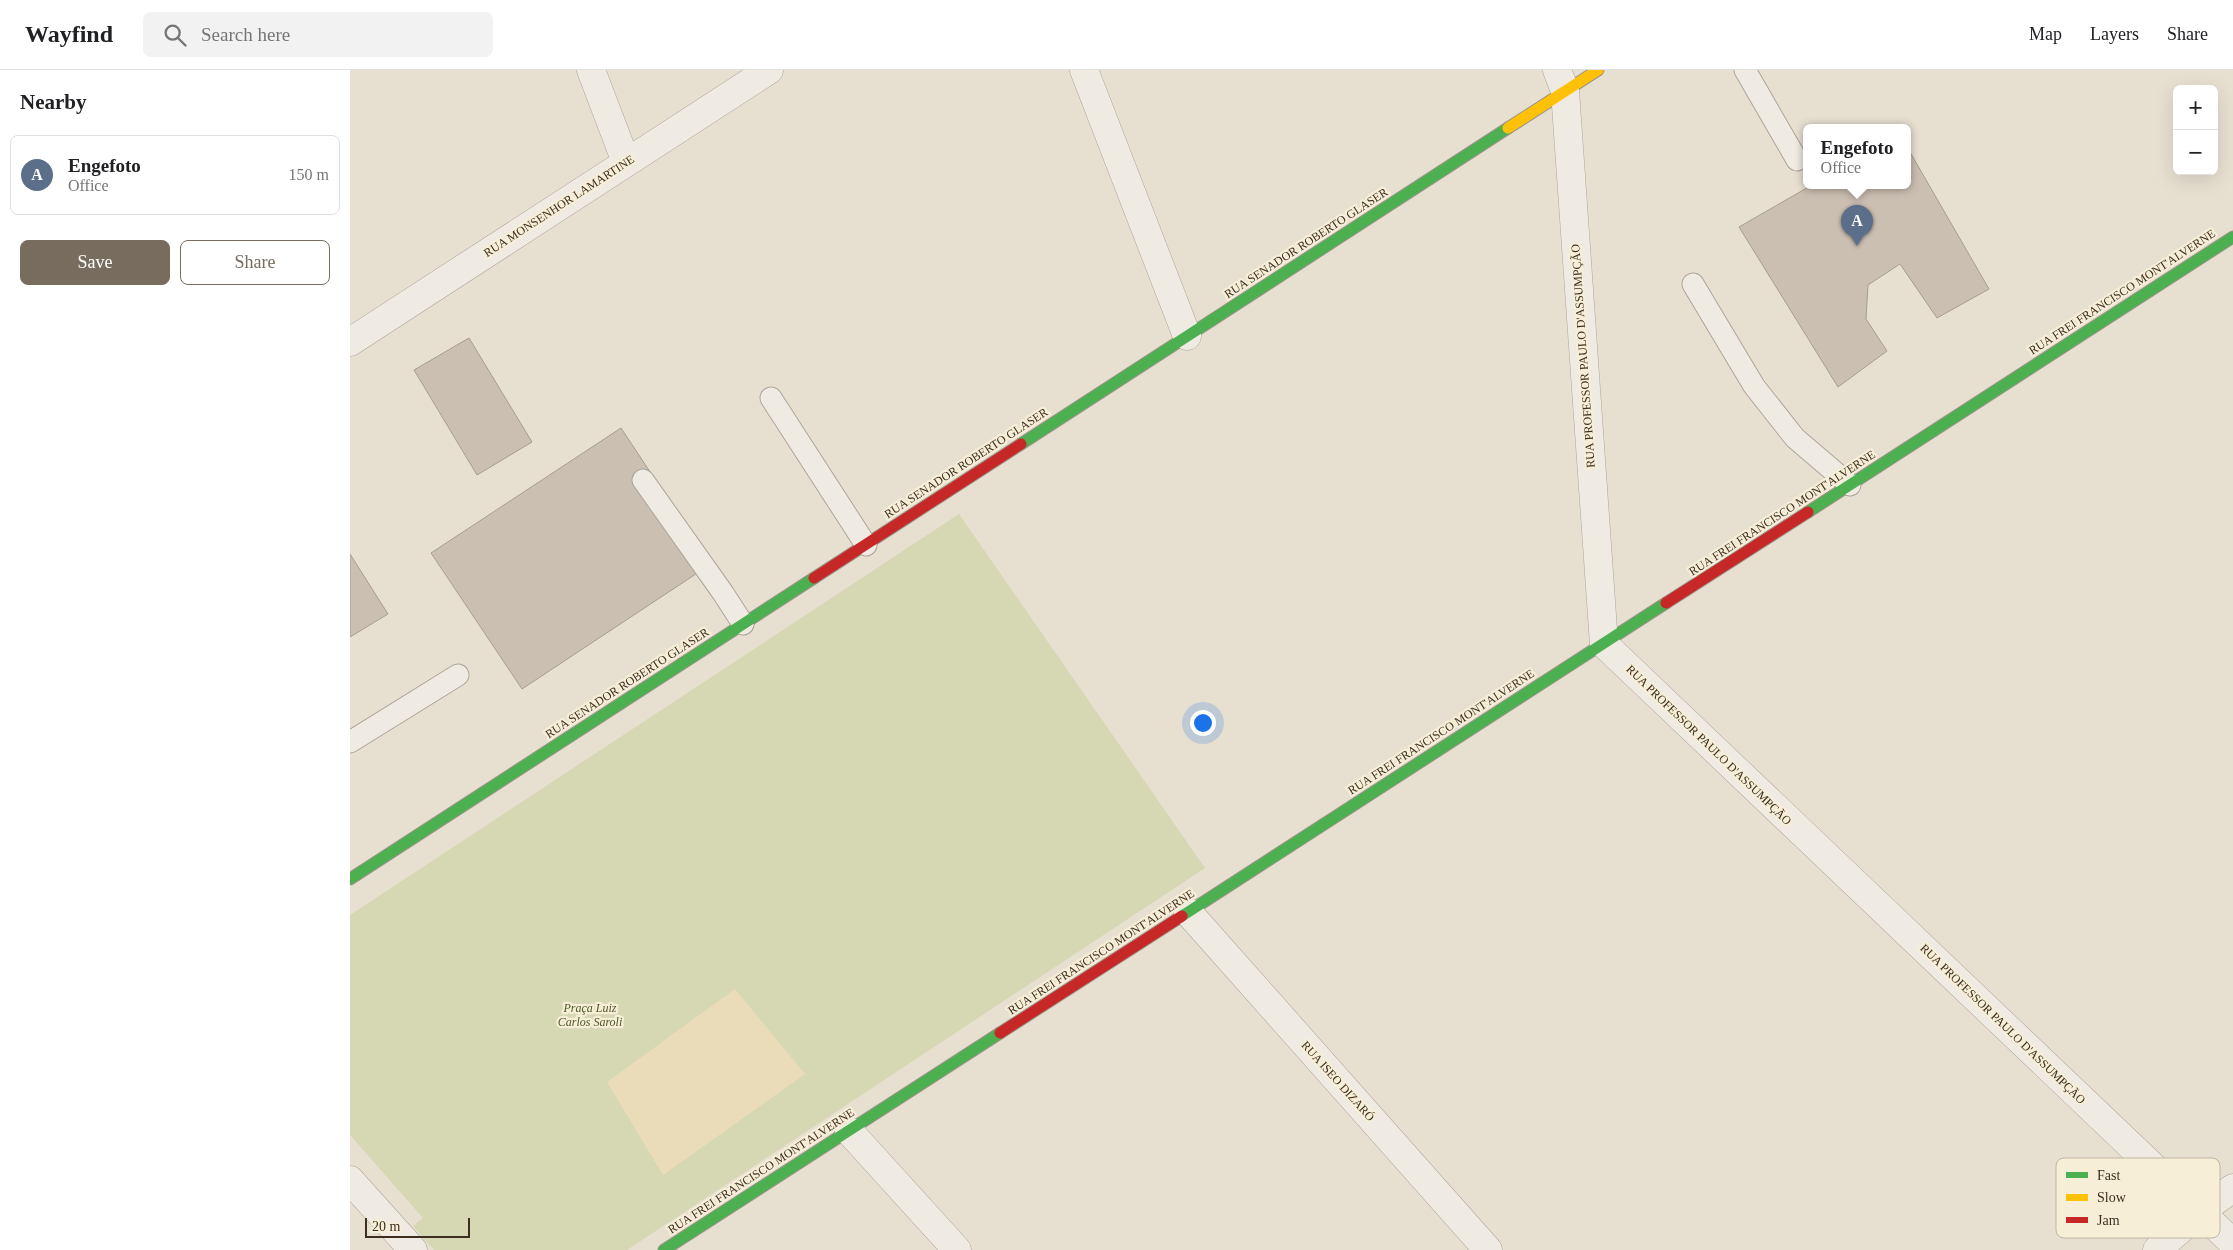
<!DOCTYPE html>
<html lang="en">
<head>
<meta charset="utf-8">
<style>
  :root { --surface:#fff; --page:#f2f2f2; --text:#202124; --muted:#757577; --line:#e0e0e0; --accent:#786c5e }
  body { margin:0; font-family:Georgia,serif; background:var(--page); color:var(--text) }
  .controls { position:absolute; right:15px; top:15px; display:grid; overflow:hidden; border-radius:8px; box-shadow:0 5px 20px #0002 }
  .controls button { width:45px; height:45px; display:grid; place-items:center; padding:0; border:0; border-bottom:1px solid var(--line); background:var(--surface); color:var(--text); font:25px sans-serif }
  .scale { position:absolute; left:15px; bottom:12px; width:105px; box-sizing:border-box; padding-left:5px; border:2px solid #3d2e20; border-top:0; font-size:14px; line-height:18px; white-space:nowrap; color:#3d2e20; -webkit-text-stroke:4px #f7eed8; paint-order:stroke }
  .you { position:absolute; left:852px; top:652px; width:18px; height:18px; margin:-12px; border:4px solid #fff; border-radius:50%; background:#1a73e8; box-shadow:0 0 0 8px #1a73e833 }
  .badge { display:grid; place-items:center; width:32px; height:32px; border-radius:50%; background:var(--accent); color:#fff; font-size:16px; font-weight:700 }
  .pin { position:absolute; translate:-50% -41px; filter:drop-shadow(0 1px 2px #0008) }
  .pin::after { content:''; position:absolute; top:26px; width:18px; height:15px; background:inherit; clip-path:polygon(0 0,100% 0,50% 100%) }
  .popup { position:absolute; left:1453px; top:54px; width:108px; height:65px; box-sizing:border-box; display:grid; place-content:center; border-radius:8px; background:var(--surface); filter:drop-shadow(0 1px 4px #0005); font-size:16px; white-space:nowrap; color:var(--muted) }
  .popup b { font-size:19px; color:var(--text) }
  .popup::after { content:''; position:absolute; left:50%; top:100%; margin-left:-10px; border:10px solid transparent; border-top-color:var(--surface) }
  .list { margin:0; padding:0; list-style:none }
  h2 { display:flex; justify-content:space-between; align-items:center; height:65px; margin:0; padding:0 20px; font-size:21px }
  h2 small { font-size:16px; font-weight:400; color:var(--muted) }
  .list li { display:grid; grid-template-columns:32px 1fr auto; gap:15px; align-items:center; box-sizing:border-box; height:80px; margin:0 10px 10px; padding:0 10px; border:1px solid var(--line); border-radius:8px }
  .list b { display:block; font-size:19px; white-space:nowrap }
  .list p { margin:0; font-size:16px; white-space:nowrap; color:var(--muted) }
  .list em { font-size:16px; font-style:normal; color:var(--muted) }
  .actions { display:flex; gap:10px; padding:15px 20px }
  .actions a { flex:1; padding:11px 0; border:1px solid var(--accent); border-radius:8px; text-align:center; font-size:18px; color:var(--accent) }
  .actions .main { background:var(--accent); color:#fff }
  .icon { flex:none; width:28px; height:28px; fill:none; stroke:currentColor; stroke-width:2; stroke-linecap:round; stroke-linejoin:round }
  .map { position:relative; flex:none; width:1883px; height:1180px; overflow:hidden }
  header { display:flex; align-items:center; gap:30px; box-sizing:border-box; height:70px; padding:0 25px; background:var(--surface); border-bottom:1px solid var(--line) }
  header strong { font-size:24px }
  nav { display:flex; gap:28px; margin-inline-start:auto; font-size:18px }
  .search { width:350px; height:45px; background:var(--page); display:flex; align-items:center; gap:12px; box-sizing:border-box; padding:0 18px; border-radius:8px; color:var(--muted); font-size:19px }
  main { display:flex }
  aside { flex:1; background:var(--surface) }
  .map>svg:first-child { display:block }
</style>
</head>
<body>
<header>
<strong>Wayfind</strong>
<div class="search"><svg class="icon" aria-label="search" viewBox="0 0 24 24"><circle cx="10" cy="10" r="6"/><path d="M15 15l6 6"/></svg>Search here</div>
<nav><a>Map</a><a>Layers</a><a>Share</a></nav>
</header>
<main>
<aside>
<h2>Nearby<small></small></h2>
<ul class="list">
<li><span class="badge" style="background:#5c6f8a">A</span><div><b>Engefoto</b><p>Office</p></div><em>150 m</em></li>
</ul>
<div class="actions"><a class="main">Save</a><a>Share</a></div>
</aside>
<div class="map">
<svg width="1883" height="1180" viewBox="0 0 1883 1180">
  <rect width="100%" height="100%" fill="#e7e0d1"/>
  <path fill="#d6d7b3" d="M 609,444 L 855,798 L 277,1180 L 84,1180 L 63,1156 L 73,1148 L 0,1065 L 0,845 Z"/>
  <path fill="#eadcb9" d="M 385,919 L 455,1004 L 313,1105 L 257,1012 Z"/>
  <path fill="#cbbfb2" stroke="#a89c90" d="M 1557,77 L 1639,219 L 1587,248 L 1550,194 L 1518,215 L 1516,249 L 1537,281 L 1488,317 L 1389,157 L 1462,115 L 1557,115 Z
    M 119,268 L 182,372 L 127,405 L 64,300 Z
    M 271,358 L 361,494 L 172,619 L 81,483 Z
    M 0,484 L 38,544 L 0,567 Z"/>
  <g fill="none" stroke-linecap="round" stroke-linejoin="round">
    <g stroke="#ada599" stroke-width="23">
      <path id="lane" d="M 1395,0 L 1447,90
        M 1343,214 L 1404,316 L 1445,368 L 1500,415
        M 421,328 L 516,475
        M 293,410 L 373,523 L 393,554
        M 0,672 L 108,605"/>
    </g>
    <g stroke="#ada599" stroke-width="29">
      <path id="street" d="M 241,0 L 276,92
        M 734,0 L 837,266
        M 1207,0 L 1215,21 L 1254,574 L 1883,1173
        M 0,272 L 419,0
        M 838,842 L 1138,1180
        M 499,1061 L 607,1180
        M 0,1110 L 63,1180
        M 1807,1180 L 1850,1142 L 1883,1118"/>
    </g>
    <g stroke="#9c958a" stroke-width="13">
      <path id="fast" d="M 671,374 L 1158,58
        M 1458,442 L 1883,167
        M 0,809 L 464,508
        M 832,846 L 1316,533
        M 314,1180 L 650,963"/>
    </g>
    <g stroke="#9c958a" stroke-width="13">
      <path id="slow" d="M 1158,58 L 1248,0"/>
    </g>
    <g stroke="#9c958a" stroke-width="13">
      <path id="jam" d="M 464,508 L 671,374
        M 1316,533 L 1458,442
        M 650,963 L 832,846"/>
    </g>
    <use href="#lane" stroke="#efebe3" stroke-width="21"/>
    <use href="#street" stroke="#efebe3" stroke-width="28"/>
    <use href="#fast" stroke="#4caf50" stroke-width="11"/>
    <use href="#slow" stroke="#ffc107" stroke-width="11"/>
    <use href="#jam" stroke="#c62828" stroke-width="11"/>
  </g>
  <g text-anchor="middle" stroke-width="4.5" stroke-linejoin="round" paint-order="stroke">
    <g font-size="12" fill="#3d2e20" stroke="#f7eed8">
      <text transform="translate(209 136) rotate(-33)" y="4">RUA MONSENHOR LAMARTINE</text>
      <text transform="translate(956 173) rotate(-33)" y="4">RUA SENADOR ROBERTO GLASER</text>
      <text transform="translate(1772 222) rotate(-33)" y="4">RUA FREI FRANCISCO MONT'ALVERNE</text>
      <text transform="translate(1233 286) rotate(-94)" y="4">RUA PROFESSOR PAULO D'ASSUMPÇÃO</text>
      <text transform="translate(616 393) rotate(-33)" y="4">RUA SENADOR ROBERTO GLASER</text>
      <text transform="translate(1432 443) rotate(-33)" y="4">RUA FREI FRANCISCO MONT'ALVERNE</text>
      <text transform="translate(277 613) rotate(-33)" y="4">RUA SENADOR ROBERTO GLASER</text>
      <text transform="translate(1091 662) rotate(-33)" y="4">RUA FREI FRANCISCO MONT'ALVERNE</text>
      <text transform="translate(1359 675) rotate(44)" y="4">RUA PROFESSOR PAULO D'ASSUMPÇÃO</text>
      <text transform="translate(751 882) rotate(-33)" y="4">RUA FREI FRANCISCO MONT'ALVERNE</text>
      <text transform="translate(1653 954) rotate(44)" y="4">RUA PROFESSOR PAULO D'ASSUMPÇÃO</text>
      <text transform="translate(988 1011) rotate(48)" y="4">RUA ISEO DIZARÓ</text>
      <text transform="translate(411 1101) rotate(-33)" y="4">RUA FREI FRANCISCO MONT'ALVERNE</text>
    </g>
    <g font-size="12" font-style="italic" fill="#4d5a26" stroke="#f7eed8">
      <text x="240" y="942">Praça Luiz<tspan x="240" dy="14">Carlos Saroli</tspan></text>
    </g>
  </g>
  <rect x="1706" y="1088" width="164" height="80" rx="8" fill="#f7eed8" stroke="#bfb4a1" stroke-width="1"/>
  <rect x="1716" y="1102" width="22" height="6" fill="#4caf50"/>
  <rect x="1716" y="1124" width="22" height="7" fill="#ffc107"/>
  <rect x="1716" y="1147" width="22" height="6" fill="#c62828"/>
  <g font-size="14" fill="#3d2e20">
    <text x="1747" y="1110">Fast</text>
    <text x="1747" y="1132">Slow</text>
    <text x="1747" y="1155">Jam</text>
  </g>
</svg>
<div class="controls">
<button>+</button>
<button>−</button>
</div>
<div class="scale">20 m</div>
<div class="you"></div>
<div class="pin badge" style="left:1507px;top:176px;background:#5c6f8a">A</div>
<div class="popup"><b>Engefoto</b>Office</div>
</div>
</main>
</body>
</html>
